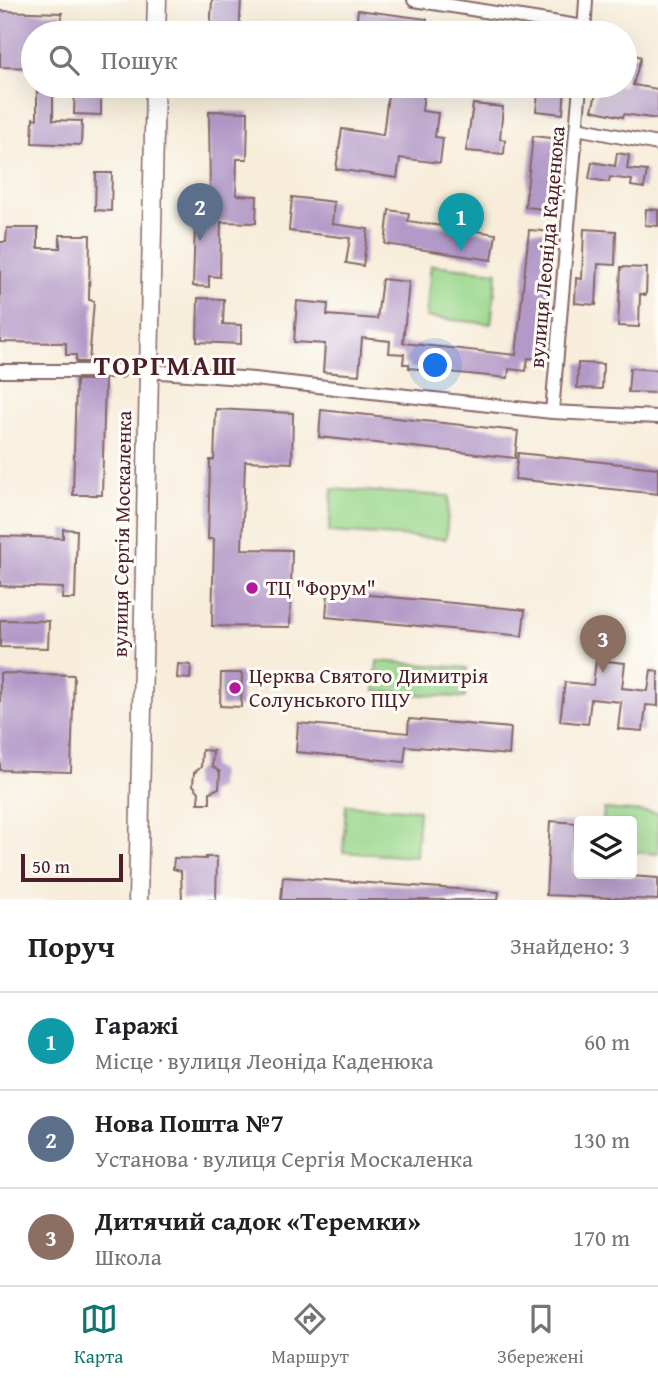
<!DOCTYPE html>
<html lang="uk">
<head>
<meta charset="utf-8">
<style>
  :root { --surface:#fff; --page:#f2f2f2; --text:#202124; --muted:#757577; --line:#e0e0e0; --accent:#0f766e }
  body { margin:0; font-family:"Gentium Book Plus",serif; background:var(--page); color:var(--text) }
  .controls { position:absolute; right:21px; bottom:21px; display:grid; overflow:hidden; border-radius:7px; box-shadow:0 7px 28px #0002 }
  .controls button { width:63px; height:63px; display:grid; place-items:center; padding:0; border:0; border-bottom:2px solid var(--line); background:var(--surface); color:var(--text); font:35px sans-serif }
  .scale { position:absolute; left:21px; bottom:18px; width:102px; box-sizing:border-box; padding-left:7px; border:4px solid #4a1f2b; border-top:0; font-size:19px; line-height:24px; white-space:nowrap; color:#4a1f2b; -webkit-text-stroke:5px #fdfcf7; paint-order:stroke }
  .you { position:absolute; left:436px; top:366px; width:24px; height:24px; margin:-18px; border:5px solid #fff; border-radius:50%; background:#1a73e8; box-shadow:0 0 0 10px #1a73e833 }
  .badge { display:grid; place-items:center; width:46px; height:46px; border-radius:50%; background:var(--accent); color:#fff; font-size:23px; font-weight:700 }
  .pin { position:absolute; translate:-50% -58px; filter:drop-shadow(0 2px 4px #0008) }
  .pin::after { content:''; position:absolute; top:37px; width:24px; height:21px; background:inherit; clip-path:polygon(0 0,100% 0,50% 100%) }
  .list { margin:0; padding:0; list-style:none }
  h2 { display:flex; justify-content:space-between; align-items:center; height:91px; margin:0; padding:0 28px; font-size:30px }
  h2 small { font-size:23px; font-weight:400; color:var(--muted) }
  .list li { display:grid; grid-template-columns:46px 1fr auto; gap:21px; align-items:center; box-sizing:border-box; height:98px; padding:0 28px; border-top:2px solid var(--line) }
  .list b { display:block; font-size:26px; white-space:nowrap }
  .list p { margin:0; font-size:23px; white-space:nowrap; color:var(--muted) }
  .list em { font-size:23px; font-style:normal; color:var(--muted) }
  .icon { flex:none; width:38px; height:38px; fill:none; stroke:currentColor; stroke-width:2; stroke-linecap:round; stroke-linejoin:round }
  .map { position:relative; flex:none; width:658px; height:900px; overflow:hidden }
  .search { position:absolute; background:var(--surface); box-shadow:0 7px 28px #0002; left:21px; right:21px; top:21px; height:77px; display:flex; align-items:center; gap:18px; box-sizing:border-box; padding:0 24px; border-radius:38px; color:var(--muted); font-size:26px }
  .sheet { height:385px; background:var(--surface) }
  nav { display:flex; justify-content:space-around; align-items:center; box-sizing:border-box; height:98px; border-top:2px solid var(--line); background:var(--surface); font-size:19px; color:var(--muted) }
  nav a { display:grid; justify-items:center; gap:4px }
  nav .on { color:var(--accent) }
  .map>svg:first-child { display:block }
</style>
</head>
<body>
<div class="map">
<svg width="658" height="900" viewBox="0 0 658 900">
  <rect width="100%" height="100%" fill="#fdfcf7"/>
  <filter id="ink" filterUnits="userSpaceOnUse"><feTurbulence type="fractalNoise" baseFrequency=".0143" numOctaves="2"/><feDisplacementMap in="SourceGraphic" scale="14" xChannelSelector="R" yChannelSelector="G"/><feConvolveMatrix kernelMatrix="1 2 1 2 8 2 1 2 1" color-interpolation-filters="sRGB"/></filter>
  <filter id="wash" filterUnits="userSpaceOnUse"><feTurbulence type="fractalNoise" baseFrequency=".00686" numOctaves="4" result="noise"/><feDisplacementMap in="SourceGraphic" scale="28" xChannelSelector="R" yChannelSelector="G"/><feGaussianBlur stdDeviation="1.57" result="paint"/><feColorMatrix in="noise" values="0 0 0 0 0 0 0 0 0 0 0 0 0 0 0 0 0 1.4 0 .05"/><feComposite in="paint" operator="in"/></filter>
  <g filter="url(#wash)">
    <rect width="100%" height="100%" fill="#f7edda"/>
    <path fill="#9ad78b" stroke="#727b5b" stroke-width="2" d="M 431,265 L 497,272 L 491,324 L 426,317 Z
      M 332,489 L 449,496 L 446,539 L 329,532 Z
      M 377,661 L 467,668 L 465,698 L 375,691 Z
      M 346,805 L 419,810 L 416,857 L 343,852 Z
      M 604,809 L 658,813 L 658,854 L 632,852 L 632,821 L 603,821 Z"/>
    <g id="blocks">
      <path fill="#b299c7" d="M 212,0 L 241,0 L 239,33 L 210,33 Z
        M 358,10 L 427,19 L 425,33 L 355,33 Z
        M 0,11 L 62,13 L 61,33 L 33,33 L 33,68 L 0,67 Z
        M 625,52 L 641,57 L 633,85 L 658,89 L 658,119 L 624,114 L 623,117 L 592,110 L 598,86 L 625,86 Z
        M 37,86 L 53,86 L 53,120 L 82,121 L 81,145 L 32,143 L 33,118 L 37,119 Z
        M 75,86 L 101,86 L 101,115 L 74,114 Z
        M 389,86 L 425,86 L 422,111 L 438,113 L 435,137 L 443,138 L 440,163 L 400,158 L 397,178 L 336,169 L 342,129 L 383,135 Z
        M 539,86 L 565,86 L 563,114 L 536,111 Z
        M 473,104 L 503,107 L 500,139 L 505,140 L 504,154 L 466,151 Z
        M 209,111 L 248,112 L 247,159 L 237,159 L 236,195 L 257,196 L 256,223 L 221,222 L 220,277 L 209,276 L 209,287 L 193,286 L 196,193 L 210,194 Z
        M 533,136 L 560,139 L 553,210 L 525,207 Z
        M 617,153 L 629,155 L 627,169 L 647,171 L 644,188 L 631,186 L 632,180 L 610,177 L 609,182 L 589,179 L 592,162 L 615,166 Z
        M 96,173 L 112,173 L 111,211 L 95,210 Z
        M 292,197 L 334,202 L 332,224 L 368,229 L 363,266 L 346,263 L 350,238 L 289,231 Z
        M 646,209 L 658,210 L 658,226 L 645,225 Z
        M 389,210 L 409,213 L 408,221 L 496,234 L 492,260 L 385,244 Z
        M 7,228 L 38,228 L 38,248 L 60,248 L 60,235 L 90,235 L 89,300 L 94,301 L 89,362 L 76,362 L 76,355 L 66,355 L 66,343 L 0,342 L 0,242 L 6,242 Z
        M 584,229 L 616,231 L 615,265 L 598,264 L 596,305 L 575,303 L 576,278 L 582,279 Z
        M 529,230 L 555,232 L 542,359 L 528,358 L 526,371 L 509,369 L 508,378 L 409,368 L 409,364 L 403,364 L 404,354 L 389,353 L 390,341 L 362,338 L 359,375 L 323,372 L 325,344 L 294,342 L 297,301 L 328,304 L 327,315 L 377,319 L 382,279 L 409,282 L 403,343 L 516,355 Z
        M 621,267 L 647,268 L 646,295 L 640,294 L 639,327 L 618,326 Z
        M 198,298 L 224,299 L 223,324 L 241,325 L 241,344 L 197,342 Z
        M 578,363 L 603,364 L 602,389 L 577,388 Z
        M 630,368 L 658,370 L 658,393 L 628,392 Z
        M 76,380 L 105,380 L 102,495 L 73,495 Z
        M 216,409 L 293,413 L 292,463 L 245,461 L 242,549 L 292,550 L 290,627 L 212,626 L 214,539 L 208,539 L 210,460 L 214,460 Z
        M 321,410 L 518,431 L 515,458 L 319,437 Z
        M 518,453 L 658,468 L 658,494 L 515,479 Z
        M 63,529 L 77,530 L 75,599 L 62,599 L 63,588 L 0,586 L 0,536 L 63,538 Z
        M 328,591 L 525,610 L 522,636 L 326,617 Z
        M 0,620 L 49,621 L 48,648 L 0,647 Z
        M 596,660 L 625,663 L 622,688 L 648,691 L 651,670 L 658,671 L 658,706 L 646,705 L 643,731 L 618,729 L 621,702 L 591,699 L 588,724 L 560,721 L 565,682 L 593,685 Z
        M 178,664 L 191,665 L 190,679 L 177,678 Z
        M 0,673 L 74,675 L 71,772 L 0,770 Z
        M 221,673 L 242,673 L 241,707 L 220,706 Z
        M 409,719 L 511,728 L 509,755 L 406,746 L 404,762 L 296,752 L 298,723 L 408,733 Z
        M 202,750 L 213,751 L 212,766 L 220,772 L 219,788 L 210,792 L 210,803 L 198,803 L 199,792 L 193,785 L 194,773 L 201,767 Z
        M 550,821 L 576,823 L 573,872 L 658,878 L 658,900 L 546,895 Z
        M 206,857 L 217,857 L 216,900 L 182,900 L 181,871 L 173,869 L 174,858 L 206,859 Z
        M 283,877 L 499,892 L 498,900 L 281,900 Z"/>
    </g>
  </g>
  <g filter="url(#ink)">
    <use href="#blocks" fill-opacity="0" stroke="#876768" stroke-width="2"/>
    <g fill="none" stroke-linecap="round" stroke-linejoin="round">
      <g stroke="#876768" stroke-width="16">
        <path id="street" d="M 414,0 L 584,27
          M 584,33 L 586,0
          M 577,128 L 658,144
          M 0,371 L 120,371
          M 148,371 L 254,379 L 552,412 L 658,417
          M 552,412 L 580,86"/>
      </g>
      <g stroke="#876768" stroke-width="21">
        <path id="secondary" d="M 156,33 L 157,0
          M 138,900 L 155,86"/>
      </g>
      <use href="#street" stroke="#fff" stroke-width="12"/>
      <use href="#secondary" stroke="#fff" stroke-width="18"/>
    </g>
  </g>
  <g fill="#b5179e" stroke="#fdfcf7" stroke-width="2.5">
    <circle cx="252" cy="588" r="7"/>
    <circle cx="235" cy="688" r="7"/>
  </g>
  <g text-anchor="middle" stroke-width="6" stroke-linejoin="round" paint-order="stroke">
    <g font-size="21" fill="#4a1f2b" stroke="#fdfcf7">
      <text transform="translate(547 247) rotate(-85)" y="7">вулиця Леоніда Каденюка</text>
      <text transform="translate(122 534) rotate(-89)" y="7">вулиця Сергія Москаленка</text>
    </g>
    <g font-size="21" fill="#4a1f2b" stroke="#fdfcf7" text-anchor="start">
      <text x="266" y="595">ТЦ "Форум"</text>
      <text x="249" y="683">Церква Святого Димитрія<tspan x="249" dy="24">Солунського ПЦУ</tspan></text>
    </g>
    <g font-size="28" font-weight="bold" letter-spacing="2" fill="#4a1f2b" stroke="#fdfcf7">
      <text x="166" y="375">ТОРГМАШ</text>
    </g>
  </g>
</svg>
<div class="controls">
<button><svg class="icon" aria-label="layers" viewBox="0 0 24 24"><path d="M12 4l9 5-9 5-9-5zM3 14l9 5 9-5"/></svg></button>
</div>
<div class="scale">50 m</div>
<div class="you"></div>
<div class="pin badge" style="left:461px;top:251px;background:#0f9aa8">1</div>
<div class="pin badge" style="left:200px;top:241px;background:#5c6f8a">2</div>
<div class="pin badge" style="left:603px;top:673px;background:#8d6e63">3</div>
<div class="search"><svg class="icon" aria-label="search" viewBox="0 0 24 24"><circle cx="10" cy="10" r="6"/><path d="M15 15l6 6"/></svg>Пошук</div>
</div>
<section class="sheet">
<h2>Поруч<small>Знайдено: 3</small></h2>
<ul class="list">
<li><span class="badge" style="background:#0f9aa8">1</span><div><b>Гаражі</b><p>Місце · вулиця Леоніда Каденюка</p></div><em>60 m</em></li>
<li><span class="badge" style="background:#5c6f8a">2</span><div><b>Нова Пошта №7</b><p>Установа · вулиця Сергія Москаленка</p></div><em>130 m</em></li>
<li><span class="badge" style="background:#8d6e63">3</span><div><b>Дитячий садок «Теремки»</b><p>Школа</p></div><em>170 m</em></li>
</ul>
</section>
<nav>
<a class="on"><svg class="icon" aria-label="map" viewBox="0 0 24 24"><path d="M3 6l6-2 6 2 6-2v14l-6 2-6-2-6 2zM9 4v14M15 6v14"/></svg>Карта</a>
<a><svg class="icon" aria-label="directions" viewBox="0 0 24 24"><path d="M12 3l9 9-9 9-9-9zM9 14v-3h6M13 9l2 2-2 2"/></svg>Маршрут</a>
<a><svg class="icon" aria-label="saved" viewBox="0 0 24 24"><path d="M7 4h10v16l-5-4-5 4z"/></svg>Збережені</a>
</nav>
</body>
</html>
